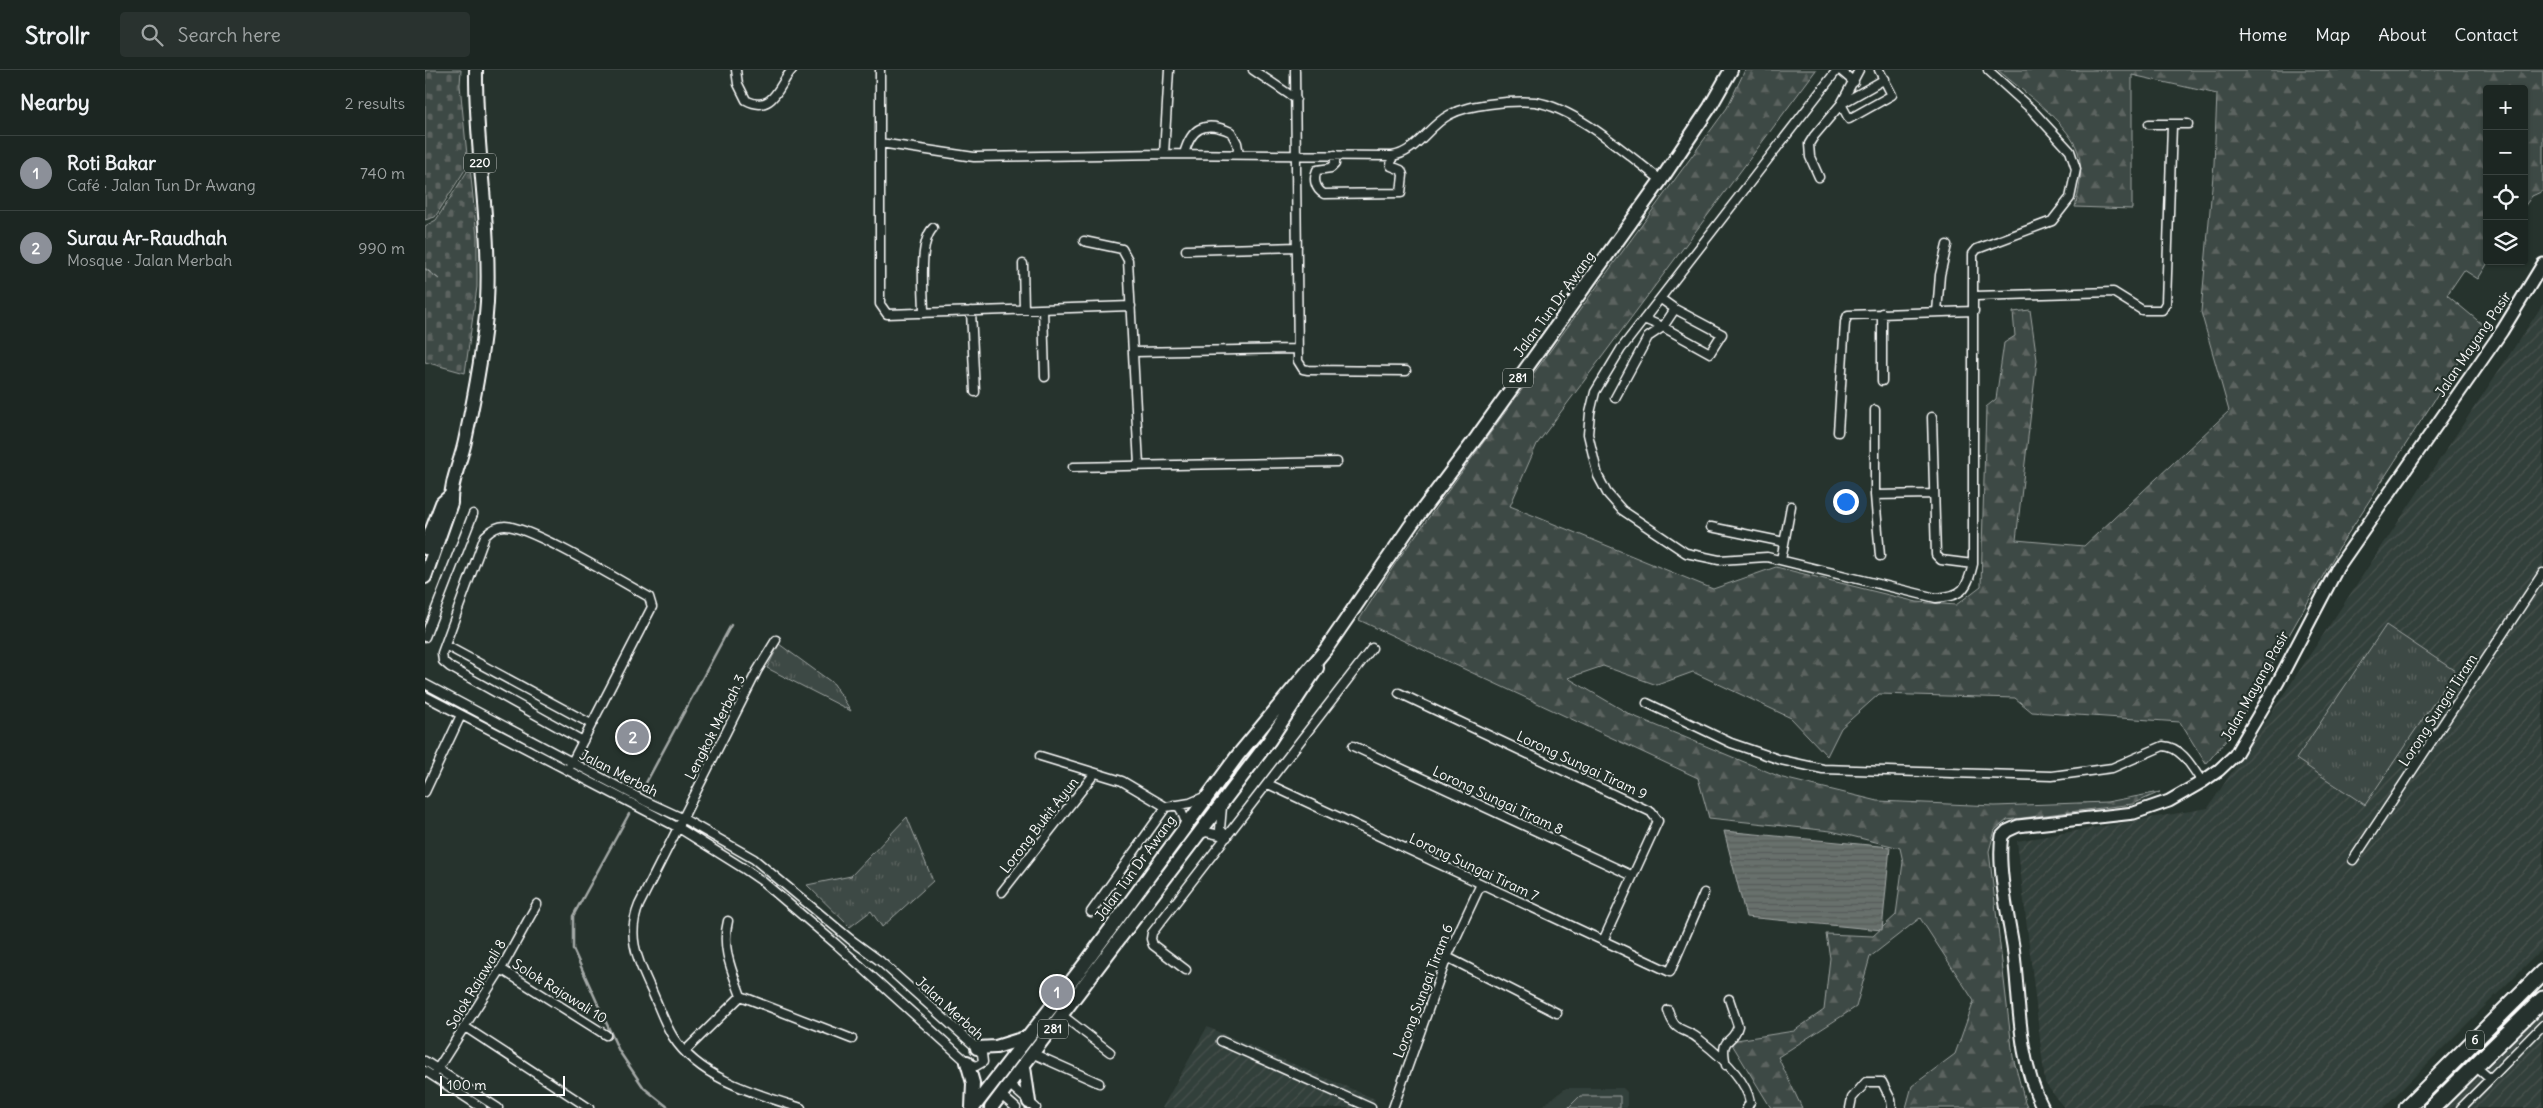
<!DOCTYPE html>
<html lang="en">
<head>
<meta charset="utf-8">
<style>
  :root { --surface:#1c2622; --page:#29322f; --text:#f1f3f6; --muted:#a0a5a5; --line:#3a4340; --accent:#8c9099 }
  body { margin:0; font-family:Delius,sans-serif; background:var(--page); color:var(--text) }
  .controls { position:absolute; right:15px; top:15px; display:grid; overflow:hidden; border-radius:5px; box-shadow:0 1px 4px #0004 }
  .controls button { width:45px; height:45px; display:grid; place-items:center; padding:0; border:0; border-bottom:1px solid var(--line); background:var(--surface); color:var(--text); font:25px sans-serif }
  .scale { position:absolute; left:15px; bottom:12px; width:125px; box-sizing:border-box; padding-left:5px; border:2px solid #fff; border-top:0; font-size:14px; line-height:18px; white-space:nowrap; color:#fff; -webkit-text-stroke:4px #26332d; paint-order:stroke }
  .you { position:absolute; left:1420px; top:431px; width:18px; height:18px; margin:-12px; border:4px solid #fff; border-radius:50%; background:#1a73e8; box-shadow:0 0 0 8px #1a73e833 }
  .badge { display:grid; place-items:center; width:32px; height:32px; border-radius:50%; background:var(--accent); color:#fff; font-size:16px; font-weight:700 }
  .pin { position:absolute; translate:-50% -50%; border:2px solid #fff; box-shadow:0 1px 5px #0006 }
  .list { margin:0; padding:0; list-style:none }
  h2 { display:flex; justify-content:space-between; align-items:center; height:65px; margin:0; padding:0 20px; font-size:21px }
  h2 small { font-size:16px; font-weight:400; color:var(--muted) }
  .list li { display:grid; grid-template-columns:32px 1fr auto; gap:15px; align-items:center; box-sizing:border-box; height:75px; padding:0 20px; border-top:1px solid var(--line) }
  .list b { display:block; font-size:19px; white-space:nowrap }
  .list p { margin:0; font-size:16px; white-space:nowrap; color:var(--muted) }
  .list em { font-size:16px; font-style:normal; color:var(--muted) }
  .icon { flex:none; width:28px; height:28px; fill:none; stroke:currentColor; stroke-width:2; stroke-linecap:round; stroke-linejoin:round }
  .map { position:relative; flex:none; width:2118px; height:1038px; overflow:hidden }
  header { display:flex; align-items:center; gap:30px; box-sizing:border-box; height:70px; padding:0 25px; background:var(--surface); border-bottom:1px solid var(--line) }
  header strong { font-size:24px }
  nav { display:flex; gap:28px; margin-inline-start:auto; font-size:18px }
  .search { width:350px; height:45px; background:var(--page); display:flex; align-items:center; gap:12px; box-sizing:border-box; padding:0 18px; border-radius:5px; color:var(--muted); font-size:19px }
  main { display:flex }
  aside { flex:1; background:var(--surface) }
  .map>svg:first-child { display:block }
</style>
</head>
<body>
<header>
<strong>Strollr</strong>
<div class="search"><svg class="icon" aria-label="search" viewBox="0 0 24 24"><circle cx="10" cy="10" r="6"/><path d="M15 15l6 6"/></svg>Search here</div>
<nav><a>Home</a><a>Map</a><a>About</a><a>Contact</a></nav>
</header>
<main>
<aside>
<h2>Nearby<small>2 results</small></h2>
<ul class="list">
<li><span class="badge">1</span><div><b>Roti Bakar</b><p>Café · Jalan Tun Dr Awang</p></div><em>740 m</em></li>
<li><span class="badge">2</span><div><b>Surau Ar-Raudhah</b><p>Mosque · Jalan Merbah</p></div><em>990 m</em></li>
</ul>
</aside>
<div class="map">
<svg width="2118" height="1038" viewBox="0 0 2118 1038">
  <defs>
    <pattern id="industrial-furrows" width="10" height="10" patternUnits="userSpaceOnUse" patternTransform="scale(1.25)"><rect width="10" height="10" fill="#333f3a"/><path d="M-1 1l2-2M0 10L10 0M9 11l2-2" fill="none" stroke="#47524e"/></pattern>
    <pattern id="grass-tufts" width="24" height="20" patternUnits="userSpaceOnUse" patternTransform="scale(1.25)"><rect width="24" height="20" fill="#3e4944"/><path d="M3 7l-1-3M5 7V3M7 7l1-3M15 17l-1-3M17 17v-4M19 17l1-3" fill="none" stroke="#5b6460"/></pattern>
    <pattern id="forest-firs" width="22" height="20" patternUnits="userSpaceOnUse" patternTransform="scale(1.25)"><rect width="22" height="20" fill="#3e4944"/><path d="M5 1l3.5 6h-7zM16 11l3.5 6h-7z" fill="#5b6460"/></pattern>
    <pattern id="cemetery-stones" width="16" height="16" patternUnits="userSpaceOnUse" patternTransform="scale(1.25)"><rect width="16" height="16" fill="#3e4944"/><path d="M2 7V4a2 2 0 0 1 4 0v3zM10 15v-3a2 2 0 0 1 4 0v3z" fill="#5b6460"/></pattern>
    <pattern id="water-rules" width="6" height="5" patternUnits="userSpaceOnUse" patternTransform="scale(1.25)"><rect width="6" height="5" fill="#67706c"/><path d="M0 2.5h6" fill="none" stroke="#575a59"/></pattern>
  </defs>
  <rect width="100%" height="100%" fill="#26332d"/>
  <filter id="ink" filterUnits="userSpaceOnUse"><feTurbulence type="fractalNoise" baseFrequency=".02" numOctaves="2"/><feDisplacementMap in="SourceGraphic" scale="10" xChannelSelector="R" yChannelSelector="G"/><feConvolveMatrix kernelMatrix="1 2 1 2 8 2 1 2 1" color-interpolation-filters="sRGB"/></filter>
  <g filter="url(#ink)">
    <path fill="#333f3a" d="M 1141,1018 L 1198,1018 L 1202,1022 L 1202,1038 L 1114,1038 Z"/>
    <path fill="url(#industrial-furrows)" d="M 2118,234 L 2118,878 L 1958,1038 L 1639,1038 L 1620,1013 L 1592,771 L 1783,738 Z
      M 2118,940 L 2118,1038 L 2016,1038 Z
      M 782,957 L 950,1029 L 946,1038 L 737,1038 Z"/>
    <path fill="url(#grass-tufts)" stroke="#9ea4a2" d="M 1961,555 L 2030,601 L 1940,735 L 1871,689 Z
      M 354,574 L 409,614 L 426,641 L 342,598 Z
      M 482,747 L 508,811 L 457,857 L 446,841 L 425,857 L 382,815 L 426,806 Z"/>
    <path fill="url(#forest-firs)" stroke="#9ea4a2" d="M 1320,0 L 1391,0 L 1112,374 L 1085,436 L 1288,519 L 1351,497 L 1492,532 L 1531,535 L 1556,516 L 1561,337 L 1571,329 L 1579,273 L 1590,266 L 1588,242 L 1605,240 L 1612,290 L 1591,470 L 1659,476 L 1804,341 L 1776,242 L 1789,94 L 1792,24 L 1707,5 L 1707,139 L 1650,137 C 1655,118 1660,91 1649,73 C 1633,45 1597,21 1573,0 L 2118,0 L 2118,121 L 2107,126 L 2099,137 L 2099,19 L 2062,19 L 2062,191 L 2064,191 L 2053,209 L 2039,200 L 2022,225 L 2058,255 L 1915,476 L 1809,661 L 1781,694 L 1755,652 L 1607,642 L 1590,628 L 1454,624 L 1416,658 L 1402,686 L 1366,648 L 1268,602 L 1232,615 L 1178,596 L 1143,608 L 1206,645 L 1358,708 L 1453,731 L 1570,736 L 1682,732 L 1735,722 L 1708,734 L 1582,750 L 1570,760 L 1564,781 L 1588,987 L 1600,1032 L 1603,1038 L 1481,1038 L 1487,1016 L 1530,984 L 1549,931 L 1495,848 L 1445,887 L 1431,937 L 1353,987 L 1377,1038 L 1346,1038 L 1305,971 L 1369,961 L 1399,940 L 1405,888 L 1401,864 L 1448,866 L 1471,845 L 1478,792 L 1475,778 L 1406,761 L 1284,748 L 1273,708 L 934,550 L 972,491 L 1302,38 Z"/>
    <path fill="url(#cemetery-stones)" stroke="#9ea4a2" d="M 0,0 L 36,0 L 35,15 L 43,95 L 10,147 L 0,150 Z
      M 45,97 L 52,167 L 52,217 L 40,303 L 0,292 L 0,199 L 14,209 L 0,198 L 0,156 L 11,150 Z"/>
    <path fill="#3e4944" stroke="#9ea4a2" d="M 1155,1026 L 1195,1026 L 1195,1038 L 1143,1038 Z"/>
    <path fill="url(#water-rules)" stroke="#a4a9a7" d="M 1299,761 L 1465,777 L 1457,860 L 1321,847 Z"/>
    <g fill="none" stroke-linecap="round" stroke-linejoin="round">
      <path stroke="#a4a9a7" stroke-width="2.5" d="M 215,724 L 306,555
        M 204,744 L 148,846 L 148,879 L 194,981 L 219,1018 L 244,1038"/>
      <g stroke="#fff" stroke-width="11">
        <path id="street" d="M 311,0 L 313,14 L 321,30 C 349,45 354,13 367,0
          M 455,0 L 455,234 L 462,244 L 706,236
          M 828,0 L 871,29
          M 870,0 L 873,291 L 878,299 L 883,300 L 981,301
          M 1412,0 L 1196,279 L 1170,322 L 1165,343 L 1163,364 L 1173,406 L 1182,423 L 1197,440 L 1261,483 L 1294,490 L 1342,487 L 1511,528 C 1538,526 1542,519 1548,494 L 1548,184 L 1552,179 L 1627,151 L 1645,128 L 1651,99 L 1645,81 L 1607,40 L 1563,0
          M 1415,0 L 1429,12
          M 1454,0 L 1467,25 L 1424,49 L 1416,34 L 1460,9
          M 1724,54 L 1763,54
          M 455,73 L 549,87 L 739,84 L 967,86 C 991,83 1003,56 1024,45 C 1037,38 1050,36 1064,34 C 1079,32 1095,31 1110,32 C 1151,38 1203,85 1236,110
          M 739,84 L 744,0
          M 759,84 C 766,58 779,50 806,62 L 812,73 L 814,84
          M 910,85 L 910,94 L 906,98 L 892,100 C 888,109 890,119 899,124 L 976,123 L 978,105 L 976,100 L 966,96 L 967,86
          M 1394,107 L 1385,87 L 1384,74 L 1389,66 L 1416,34 L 1434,0
          M 659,171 L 697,179 L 703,190 L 714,395
          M 761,180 L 872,177
          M 598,194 L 599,239
          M 1550,226 L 1688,222 L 1717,240 L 1737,240 L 1741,233 L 1747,55
          M 618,239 L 620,307
          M 546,241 L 550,322
          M 1512,242 L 1515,205 L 1522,175
          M 499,243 C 499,222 493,173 508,158
          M 1457,243 L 1457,311
          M 1219,249 L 1238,257 L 1285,283 L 1297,264 L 1250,239 L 1236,229
          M 709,282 L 872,279
          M 1190,328 L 1223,267 L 1238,257 L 1250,239
          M 1450,340 L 1450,425 L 1455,486
          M 1507,347 L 1511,485 L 1516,490 L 1548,494
          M 1413,362 L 1420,252 L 1423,245 L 1549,241
          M 648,397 L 912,392
          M 1450,425 L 1507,424
          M 1286,457 L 1359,472
          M 1356,490 L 1366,436
          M 0,567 L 48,444
          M 351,570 L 332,601 L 214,835 C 202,864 211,887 224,915 C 232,931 238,951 248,967 C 275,1009 331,1024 376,1038
          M 20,575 L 166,654
          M 0,614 L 220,731 L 257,748 L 329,789 L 425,869 L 455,891 L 552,978 L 557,984 L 558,992 L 551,996 L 542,992 L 411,874 L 337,811 L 318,798 L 254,758 L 0,626
          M 974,623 L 1226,742 L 1233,751 L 1178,871
          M 1222,633 L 1306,673 L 1356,690 L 1398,699 L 1627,706 L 1687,698 L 1738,676 C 1757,677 1767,697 1777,712
          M 928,676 L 1208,806
          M 615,686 L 697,711 L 741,737 L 765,733 L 779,727
          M 145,696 L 227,537 L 224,527 C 197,512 105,456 80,456 C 72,456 66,460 60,466 L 17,583 L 18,591 L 25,597 L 158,671
          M 843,714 L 1245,902 L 1279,823
          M 0,722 L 36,645
          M 749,735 L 755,738 L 760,750 L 759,757
          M 797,737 L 795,759 L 802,767
          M 773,765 L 781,762 L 800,766
          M 1928,790 L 2118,503
          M 577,822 L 670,703
          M 666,842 L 741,737
          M 303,851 C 296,878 307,901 316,926 L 427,969
          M 1022,887 L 1132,943
          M 76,899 L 181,965
          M 761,900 L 728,875 L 726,869 L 727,863 L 947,578
          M 1243,940 C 1251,966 1259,956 1275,970 C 1293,984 1321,1009 1325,1032 L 1322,1038
          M 638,946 L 685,982
          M 40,957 L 164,1038
          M 796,971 L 946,1038
          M 260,981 L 316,926
          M 609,984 L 674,1013
          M 0,991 L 73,1038
          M 1301,995 C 1294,964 1308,976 1313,956 L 1304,929
          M 2049,995 L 2065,1009 L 2118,955
          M 0,1001 L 57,1038
          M 8,1006 L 76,899 L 112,834
          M 585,1015 L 611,1038
          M 576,1025 L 591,1038
          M 968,1038 L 1022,887 L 1056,814
          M 1425,1038 L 1427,1028 L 1441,1012 L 1457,1012 L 1466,1030 L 1467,1038
          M 2036,1038 L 2065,1009"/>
      </g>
      <g stroke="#fff" stroke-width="15">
        <path id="secondary" d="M 1618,1038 C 1592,990 1595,929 1588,876 C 1583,846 1572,795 1577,766 L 1582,761 L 1593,756 L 1709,743 L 1744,731 L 1777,712 L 1794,700 L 1810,685 L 1853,612 L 1913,497 L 2077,261 L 2118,194"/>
      </g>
      <g stroke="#fff" stroke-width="16">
        <path id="primary" d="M 0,478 L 17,433 L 26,425
          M 0,507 L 26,433 C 25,413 36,391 40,371 C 50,325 59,278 62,232 C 66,154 50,77 51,0
          M 552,978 L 571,977 L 603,967
          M 542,992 L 548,1013 L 547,1038
          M 599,997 L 604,1032
          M 548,1038 L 659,895 L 813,685 L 901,579 L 986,455 L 1052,367 L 1236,110 L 1285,37 L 1306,0
          M 566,1038 L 844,671 L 892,598"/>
      </g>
      <g stroke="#fff" stroke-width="19">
        <path id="highway" d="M 1982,1038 L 2118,902
          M 2007,1038 L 2118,929"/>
      </g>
      <use href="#street" stroke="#26332d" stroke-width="8"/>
      <use href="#secondary" stroke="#26332d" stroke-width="11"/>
      <use href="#primary" stroke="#26332d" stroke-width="12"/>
      <use href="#highway" stroke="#26332d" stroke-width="15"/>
    </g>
  </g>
  <g text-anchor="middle" stroke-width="4.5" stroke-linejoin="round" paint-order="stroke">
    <g fill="#26332d" stroke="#bec2c0" stroke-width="1">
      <rect x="39" y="83.5" width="32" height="19" rx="4"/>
      <rect x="1078" y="298.5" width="30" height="19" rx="4"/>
      <rect x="613" y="949.5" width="30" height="19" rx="4"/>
      <rect x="2041" y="960.5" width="18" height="19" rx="4"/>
    </g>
    <g font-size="12" font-weight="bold" fill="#fff">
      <text x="55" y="97">220</text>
      <text x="1093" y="312">281</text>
      <text x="628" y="963">281</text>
      <text x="2050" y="974">6</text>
    </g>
    <g font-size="14" fill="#fff" stroke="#26332d">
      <text transform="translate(1129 234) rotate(-54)" y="5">Jalan Tun Dr Awang</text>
      <text transform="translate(2048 274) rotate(-56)" y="5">Jalan Mayang Pasir</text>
      <text transform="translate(1830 616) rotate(-61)" y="5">Jalan Mayang Pasir</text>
      <text transform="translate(2013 640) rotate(-57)" y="5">Lorong Sungai Tiram</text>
      <text transform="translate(290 657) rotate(-63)" y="5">Lengkok Merbah 3</text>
      <text transform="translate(1157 695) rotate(25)" y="5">Lorong Sungai Tiram 9</text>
      <text transform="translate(194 703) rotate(27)" y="5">Jalan Merbah</text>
      <text transform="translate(1073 730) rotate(25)" y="5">Lorong Sungai Tiram 8</text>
      <text transform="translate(614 755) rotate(-52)" y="5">Lorong Bukit Ayun</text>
      <text transform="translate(1049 797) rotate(25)" y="5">Lorong Sungai Tiram 7</text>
      <text transform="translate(710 798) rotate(-54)" y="5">Jalan Tun Dr Awang</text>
      <text transform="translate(51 914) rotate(-59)" y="5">Solok Rajawali 8</text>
      <text transform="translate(135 921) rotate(32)" y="5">Solok Rajawali 10</text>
      <text transform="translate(998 921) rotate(-69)" y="5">Lorong Sungai Tiram 6</text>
      <text transform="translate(525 938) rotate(42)" y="5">Jalan Merbah</text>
    </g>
  </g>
</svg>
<div class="controls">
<button>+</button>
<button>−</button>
<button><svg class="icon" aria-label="locate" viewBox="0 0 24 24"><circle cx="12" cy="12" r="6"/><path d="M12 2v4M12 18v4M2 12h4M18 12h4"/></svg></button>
<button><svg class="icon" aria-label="layers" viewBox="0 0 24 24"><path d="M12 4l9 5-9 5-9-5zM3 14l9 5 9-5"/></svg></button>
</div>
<div class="scale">100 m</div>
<div class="you"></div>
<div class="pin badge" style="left:632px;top:922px">1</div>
<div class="pin badge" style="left:208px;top:667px">2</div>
</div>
</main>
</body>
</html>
